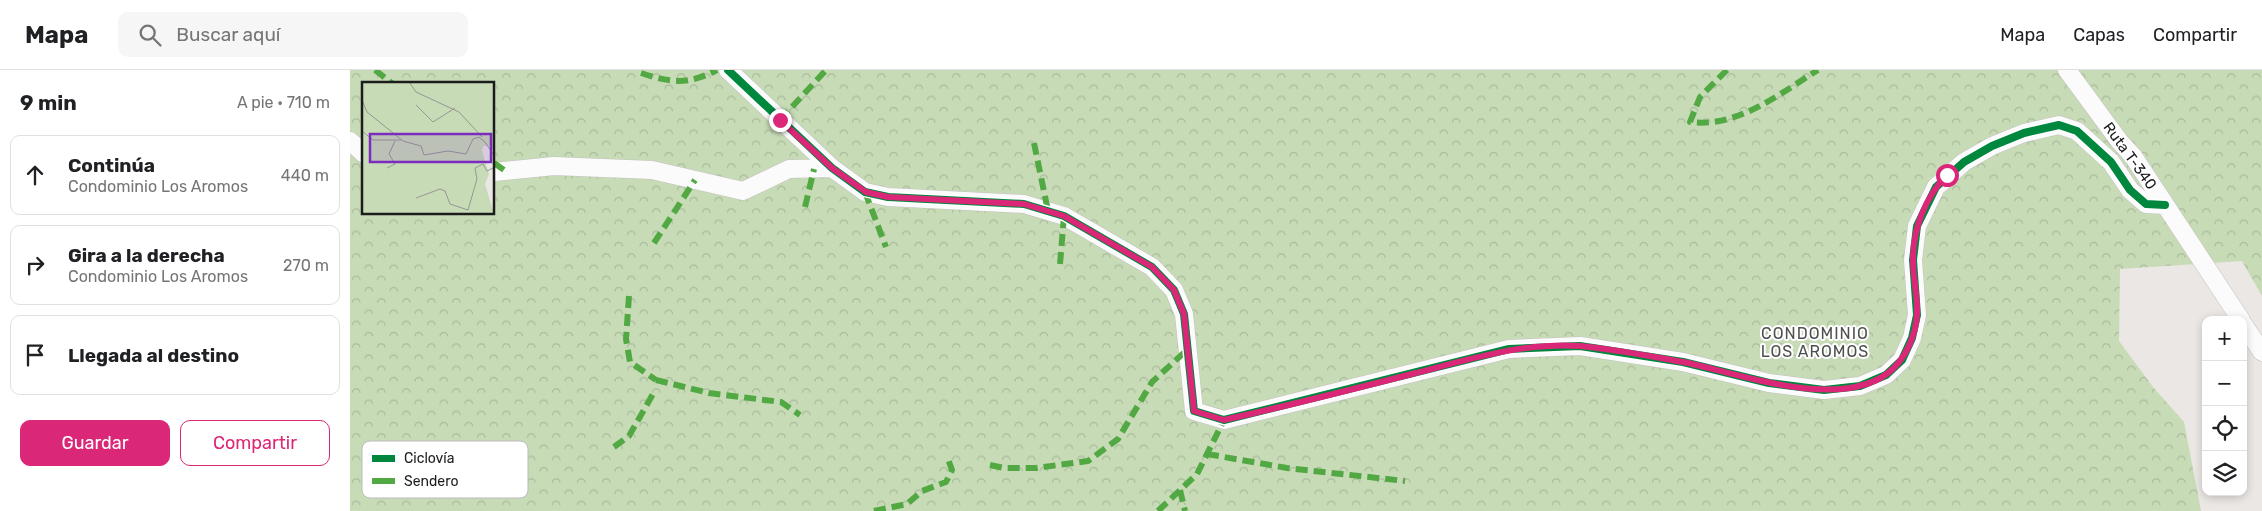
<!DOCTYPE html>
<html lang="es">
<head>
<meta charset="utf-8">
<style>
  :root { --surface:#fff; --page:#f6f6f6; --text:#202124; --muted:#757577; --line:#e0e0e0; --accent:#db2777 }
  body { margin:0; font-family:Rubik,sans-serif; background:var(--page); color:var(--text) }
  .controls { position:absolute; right:15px; bottom:15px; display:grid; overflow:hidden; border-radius:10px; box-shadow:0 2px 8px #0003 }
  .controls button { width:45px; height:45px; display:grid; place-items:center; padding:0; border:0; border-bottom:1px solid var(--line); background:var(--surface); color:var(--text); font:25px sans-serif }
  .stop { position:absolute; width:15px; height:15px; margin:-11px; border:4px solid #db2777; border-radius:50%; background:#fff }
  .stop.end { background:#db2777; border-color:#fff; box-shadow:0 1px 5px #0008 }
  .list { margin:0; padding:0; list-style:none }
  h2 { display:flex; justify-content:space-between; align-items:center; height:65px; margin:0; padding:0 20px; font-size:21px }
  h2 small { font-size:16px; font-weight:400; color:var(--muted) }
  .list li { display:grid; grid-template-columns:32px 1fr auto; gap:15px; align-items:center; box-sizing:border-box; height:80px; margin:0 10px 10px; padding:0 10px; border:1px solid var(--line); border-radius:10px }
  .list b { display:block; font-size:19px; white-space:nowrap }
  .list p { margin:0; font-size:16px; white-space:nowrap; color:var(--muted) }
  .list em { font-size:16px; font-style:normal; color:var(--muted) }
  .actions { display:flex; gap:10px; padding:15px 20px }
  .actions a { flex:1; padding:11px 0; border:1px solid var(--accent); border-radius:10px; text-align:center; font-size:18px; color:var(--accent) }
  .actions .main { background:var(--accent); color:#fff }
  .icon { flex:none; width:28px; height:28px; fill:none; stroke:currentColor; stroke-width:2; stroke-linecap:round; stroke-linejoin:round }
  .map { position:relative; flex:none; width:1912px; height:441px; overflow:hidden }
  header { display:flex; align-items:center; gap:30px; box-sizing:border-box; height:70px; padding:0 25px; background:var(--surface); border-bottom:1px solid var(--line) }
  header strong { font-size:24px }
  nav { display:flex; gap:28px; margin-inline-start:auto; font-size:18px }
  .search { width:350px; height:45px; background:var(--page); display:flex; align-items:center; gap:12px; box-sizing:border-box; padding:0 18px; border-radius:10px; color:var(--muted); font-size:19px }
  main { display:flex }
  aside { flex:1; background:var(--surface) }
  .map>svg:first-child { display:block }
</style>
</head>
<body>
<header>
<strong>Mapa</strong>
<div class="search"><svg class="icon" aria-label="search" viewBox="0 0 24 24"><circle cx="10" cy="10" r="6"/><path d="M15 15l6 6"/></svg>Buscar aquí</div>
<nav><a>Mapa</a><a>Capas</a><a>Compartir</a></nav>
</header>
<main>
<aside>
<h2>9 min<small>A pie · 710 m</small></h2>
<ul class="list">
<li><svg class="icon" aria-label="ahead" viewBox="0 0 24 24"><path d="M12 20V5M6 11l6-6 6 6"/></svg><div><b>Continúa</b><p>Condominio Los Aromos</p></div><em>440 m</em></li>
<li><svg class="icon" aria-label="right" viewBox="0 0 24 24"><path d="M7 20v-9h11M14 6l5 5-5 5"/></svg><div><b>Gira a la derecha</b><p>Condominio Los Aromos</p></div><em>270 m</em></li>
<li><svg class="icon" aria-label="arrive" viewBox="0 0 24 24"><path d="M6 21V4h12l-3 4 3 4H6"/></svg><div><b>Llegada al destino</b></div></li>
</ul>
<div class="actions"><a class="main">Guardar</a><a>Compartir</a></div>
</aside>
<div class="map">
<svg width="1912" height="441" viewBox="0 0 1912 441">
  <defs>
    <pattern id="forest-crowns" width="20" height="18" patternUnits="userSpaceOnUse" patternTransform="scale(1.25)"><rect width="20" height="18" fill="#c7dbb6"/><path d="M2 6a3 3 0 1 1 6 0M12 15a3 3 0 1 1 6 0" fill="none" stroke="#aabb9c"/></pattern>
  </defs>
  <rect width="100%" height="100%" fill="#eae7e4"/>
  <path fill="url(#forest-crowns)" fill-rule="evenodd" d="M 0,0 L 1912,0 L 1912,226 L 1892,191 L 1770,199 L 1769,271 L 1803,317 L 1834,352 L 1851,441 L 0,441 ZM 14,14 L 144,14 L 144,144 L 14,144 Z"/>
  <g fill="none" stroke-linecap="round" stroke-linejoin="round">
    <g stroke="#c3c2c0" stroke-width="19">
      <path id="minor" d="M 378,0 L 482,98 L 515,122 L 538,127 L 674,134 L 714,146 L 802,197 L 824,220 L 834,244 L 844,341 L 874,350 L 1159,279 L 1230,276 L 1333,292 L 1419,313 L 1474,320 L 1510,316 L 1536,305 L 1552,290 L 1562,268 L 1567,245 L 1563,190 L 1567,156 L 1586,117 L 1614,92 L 1642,76 L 1674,63 L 1709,55 L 1727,61 L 1761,92 L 1780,120 L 1796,134 L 1815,135
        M 1717,0 L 1770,72 L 1783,86 L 1891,250
        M 0,71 L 14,84
        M 144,102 L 204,96 L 302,100 L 393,121 L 439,99 L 482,98
        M 1893,254 L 1912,282"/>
    </g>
    <use href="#minor" stroke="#fcfbfb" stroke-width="18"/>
    <path stroke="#52a943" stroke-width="6" stroke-dasharray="12 6" stroke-linecap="butt" d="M 25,0 L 43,14
      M 1377,0 L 1350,27 L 1340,52 C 1388,58 1429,24 1468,0
      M 291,3 C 321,13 338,15 367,0
      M 430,50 L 476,0
      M 684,73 L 698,141
      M 144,93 L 154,100
      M 515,122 L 536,177
      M 455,137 L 464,99
      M 304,173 L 345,110
      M 710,194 L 714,146
      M 279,226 L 276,269 L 280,292 L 306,310
      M 306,310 L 359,323 L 431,332 L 450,345
      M 264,377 L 279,366 L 303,324
      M 857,384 L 937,398 L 1055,411
      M 640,395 L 654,398 L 686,398 L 738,391 L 768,369 L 802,312 L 838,279
      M 830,420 L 835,441
      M 524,441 L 557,434 L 572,421 L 596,412 L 602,400 L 598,389
      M 808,441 L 847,404 L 874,350"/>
    <g stroke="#fff" stroke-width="11">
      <path id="cycleway" d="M 378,0 L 482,98 L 515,122 L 538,127 L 674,134 L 714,146 L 802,197 L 824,220 L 834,244 L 844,341 L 874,350 L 1159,279 L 1230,276 L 1333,292 L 1419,313 L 1474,320 L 1510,316 L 1536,305 L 1552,290 L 1562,268 L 1567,245 L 1563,190 L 1567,156 L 1586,117 L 1614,92 L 1642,76 L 1674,63 L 1709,55 L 1727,61 L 1761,92 L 1780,120 L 1796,134 L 1815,135"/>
    </g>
    <use href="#cycleway" stroke="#00873e" stroke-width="8"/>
  </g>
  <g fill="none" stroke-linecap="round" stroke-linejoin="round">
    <path stroke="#db2777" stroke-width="6" d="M 430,50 L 482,98 L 516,122 L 538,127 L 674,134 L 714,146 L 802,197 L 824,220 L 834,244 L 844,341 L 874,350 C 937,336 1000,320 1062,304 C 1117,290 1173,272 1230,276 C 1264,279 1299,286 1333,292 C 1388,303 1488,341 1538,303 C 1555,290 1566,266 1567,244 C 1568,226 1563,208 1563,190 C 1563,159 1575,127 1597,105"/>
  </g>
  <g text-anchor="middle" stroke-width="4" stroke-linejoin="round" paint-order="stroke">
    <g font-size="15" fill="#1c1c1c" stroke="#fff">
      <text transform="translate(1780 86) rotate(54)" y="5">Ruta T-340</text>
    </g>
    <g font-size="16" letter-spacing="1" fill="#4f4f4f" stroke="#fff">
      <text x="1465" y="269">CONDOMINIO<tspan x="1465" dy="18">LOS AROMOS</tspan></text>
    </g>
  </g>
  <g transform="translate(12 12)">
    <rect width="132" height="132" fill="#eae7e4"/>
    <path d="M 0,0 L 132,0 L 132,71 L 128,64 L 121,64 L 120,69 L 127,92 L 123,102 L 132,132 L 0,132 Z" fill="#c7dbb6"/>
    <path fill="none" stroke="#989694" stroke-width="1" d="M 47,0 L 54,10 L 97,30 L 120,55M 0,18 L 5,30 L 41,59 L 59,64 L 62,73 L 86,69 L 104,72 L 111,57 L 117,55 L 123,60M 54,23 L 71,40 L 93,26M 0,49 L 11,58 L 39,58M 123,60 L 133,75M 25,86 L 33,82 L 27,72 L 33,59M 54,116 L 78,107 L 83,109 L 88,122 L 106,128 L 115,97 L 113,86 L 121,82 L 125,89 L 133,85"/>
    <path fill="#7b2cbf" fill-opacity="0.15" stroke="#7b2cbf" stroke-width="2.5" d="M 8,52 L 129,52 L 129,80 L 8,80 Z"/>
    <rect width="132" height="132" fill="none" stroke="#1c1c1c" stroke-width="2.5"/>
  </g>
  <rect x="12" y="371" width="166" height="57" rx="8" fill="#fff" stroke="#bbb" stroke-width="1"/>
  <rect x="22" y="385" width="23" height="7" fill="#00873e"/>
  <rect x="22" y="408" width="23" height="6" fill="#52a943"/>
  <g font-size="14" fill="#1c1c1c">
    <text x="54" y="393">Ciclovía</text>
    <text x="54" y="416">Sendero</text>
  </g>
</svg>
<div class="controls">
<button>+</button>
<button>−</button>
<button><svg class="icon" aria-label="locate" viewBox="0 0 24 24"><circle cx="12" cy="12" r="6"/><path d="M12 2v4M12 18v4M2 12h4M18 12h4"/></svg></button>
<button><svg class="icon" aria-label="layers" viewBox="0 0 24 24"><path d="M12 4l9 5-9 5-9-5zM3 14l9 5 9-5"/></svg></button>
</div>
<div class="stop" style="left:1597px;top:105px"></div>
<div class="stop end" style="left:430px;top:50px"></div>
</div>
</main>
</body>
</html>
